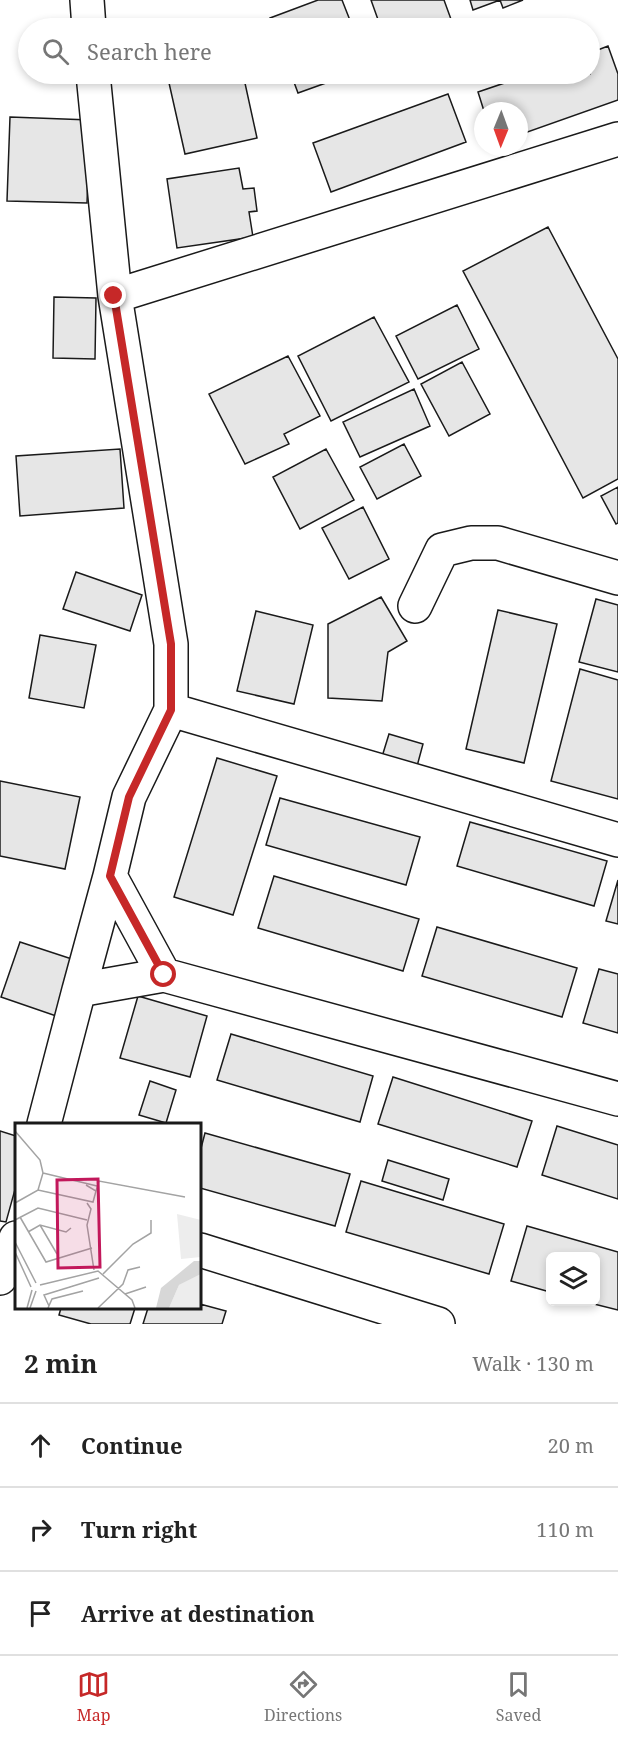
<!DOCTYPE html>
<html lang="en">
<head>
<meta charset="utf-8">
<style>
  :root { --surface:#fff; --page:#f2f2f2; --text:#222; --muted:#767676; --line:#e0e0e0; --accent:#c62828 }
  body { margin:0; font-family:"Noto Serif",serif; background:var(--page); color:var(--text) }
  .controls { position:absolute; right:18px; bottom:18px; display:grid; overflow:hidden; border-radius:9px; box-shadow:0 3px 9px #0003 }
  .controls button { width:54px; height:54px; display:grid; place-items:center; padding:0; border:0; border-bottom:2px solid var(--line); background:var(--surface); color:var(--text); font:30px sans-serif }
  .compass { position:absolute; left:474px; top:102px; width:54px; height:54px; border-radius:50%; background:var(--surface); box-shadow:0 3px 9px #0003; rotate:181deg }
  .stop { position:absolute; width:18px; height:18px; margin:-14px; border:4px solid #c62828; border-radius:50%; background:#fff }
  .stop.end { background:#c62828; border-color:#fff; box-shadow:0 2px 6px #0008 }
  .list { margin:0; padding:0; list-style:none }
  h2 { display:flex; justify-content:space-between; align-items:center; height:78px; margin:0; padding:0 24px; font-size:26px }
  h2 small { font-size:20px; font-weight:400; color:var(--muted) }
  .list li { display:grid; grid-template-columns:39px 1fr auto; gap:18px; align-items:center; box-sizing:border-box; height:84px; padding:0 24px; border-top:2px solid var(--line) }
  .list b { display:block; font-size:22px; white-space:nowrap }
  .list em { font-size:20px; font-style:normal; color:var(--muted) }
  .icon { flex:none; width:33px; height:33px; fill:none; stroke:currentColor; stroke-width:2; stroke-linecap:round; stroke-linejoin:round }
  .map { position:relative; flex:none; width:618px; height:1324px; overflow:hidden }
  .search { position:absolute; background:var(--surface); box-shadow:0 3px 9px #0003; left:18px; right:18px; top:18px; height:66px; display:flex; align-items:center; gap:15px; box-sizing:border-box; padding:0 21px; border-radius:33px; color:var(--muted); font-size:22px }
  .sheet { height:330px; background:var(--surface) }
  nav { display:flex; justify-content:space-around; align-items:center; box-sizing:border-box; height:84px; border-top:2px solid var(--line); background:var(--surface); font-size:16px; color:var(--muted) }
  nav a { display:grid; justify-items:center; gap:3px }
  nav .on { color:var(--accent) }
  .map>svg:first-child { display:block }
</style>
</head>
<body>
<div class="map">
<svg width="618" height="1324" viewBox="0 0 618 1324">
  <rect width="100%" height="100%" fill="#fff"/>
  <path fill="#e6e6e6" stroke="#1a1a1a" stroke-width="1.5" d="M 318,0 L 342,0 L 353,28 L 274,28 L 270,18 Z
    M 371,0 L 444,0 L 452,22 L 434,28 L 381,28 Z
    M 470,0 L 500,0 L 473,10 Z
    M 500,0 L 523,0 L 503,8 Z
    M 608,46 L 618,74 L 618,100 L 519,135 L 519,111 L 484,111 L 478,92 L 531,74 L 590,74 L 590,53 Z
    M 167,74 L 243,74 L 257,138 L 185,154 Z
    M 291,74 L 351,74 L 298,93 Z
    M 448,94 L 466,142 L 331,192 L 313,143 Z
    M 10,117 L 90,120 L 87,203 L 7,201 Z
    M 239,168 L 243,189 L 254,188 L 257,211 L 249,212 L 253,237 L 177,248 L 167,179 Z
    M 548,227 L 618,359 L 618,479 L 583,498 L 463,271 Z
    M 54,297 L 96,298 L 95,359 L 53,358 Z
    M 457,305 L 479,349 L 418,379 L 396,336 Z
    M 374,317 L 409,382 L 331,421 L 298,356 Z
    M 288,356 L 320,416 L 284,434 L 289,444 L 245,464 L 209,394 Z
    M 462,362 L 490,414 L 449,436 L 421,384 Z
    M 414,389 L 430,426 L 360,457 L 343,422 Z
    M 404,444 L 421,476 L 377,499 L 360,467 Z
    M 120,449 L 124,508 L 20,516 L 16,456 Z
    M 326,449 L 354,500 L 300,529 L 273,477 Z
    M 618,487 L 618,523 L 616,524 L 601,496 Z
    M 363,507 L 389,559 L 349,579 L 322,528 Z
    M 76,572 L 142,595 L 130,631 L 63,609 Z
    M 381,597 L 407,641 L 388,652 L 382,701 L 328,698 L 328,624 Z
    M 596,599 L 618,605 L 618,672 L 579,662 Z
    M 498,610 L 557,624 L 524,763 L 466,749 Z
    M 256,611 L 313,625 L 294,704 L 237,691 Z
    M 40,635 L 96,645 L 84,708 L 29,698 Z
    M 580,669 L 618,680 L 618,799 L 551,781 Z
    M 389,734 L 423,744 L 416,770 L 381,760 Z
    M 217,758 L 277,776 L 233,915 L 174,897 Z
    M 0,781 L 80,797 L 65,869 L 0,856 Z
    M 280,798 L 420,837 L 406,885 L 266,845 Z
    M 470,822 L 607,861 L 594,906 L 457,866 Z
    M 274,876 L 419,919 L 403,971 L 258,928 Z
    M 618,880 L 618,924 L 606,921 Z
    M 437,927 L 577,968 L 562,1017 L 422,976 Z
    M 20,942 L 81,962 L 62,1018 L 1,997 Z
    M 599,969 L 618,974 L 618,1033 L 583,1023 Z
    M 138,996 L 207,1016 L 190,1077 L 120,1058 Z
    M 231,1034 L 373,1076 L 360,1122 L 217,1080 Z
    M 393,1077 L 532,1121 L 517,1167 L 378,1124 Z
    M 150,1081 L 176,1090 L 166,1123 L 139,1115 Z
    M 557,1126 L 618,1145 L 618,1199 L 542,1175 Z
    M 0,1131 L 16,1136 L 16,1186 L 6,1222 L 0,1221 Z
    M 205,1133 L 350,1174 L 335,1226 L 200,1188 L 200,1152 Z
    M 388,1160 L 449,1179 L 443,1200 L 382,1181 Z
    M 361,1181 L 504,1224 L 489,1274 L 346,1232 Z
    M 527,1226 L 618,1252 L 618,1310 L 586,1302 L 596,1302 L 596,1256 L 550,1256 L 550,1292 L 511,1281 Z
    M 200,1304 L 226,1311 L 222,1324 L 143,1324 L 148,1308 L 200,1308 Z
    M 61,1308 L 135,1308 L 130,1324 L 91,1324 L 59,1315 Z"/>
  <g fill="none" stroke-linecap="round" stroke-linejoin="round">
    <g stroke="#1a1a1a" stroke-width="36">
      <path id="minor" d="M 87,0 L 89,28
        M 93,74 L 115,296 L 171,644 L 171,710 L 129,797 L 110,876 L 164,975
        M 115,296 L 618,139
        M 415,606 L 442,550 L 471,543 L 498,543 L 618,578
        M 171,710 L 618,840
        M 79,990 L 110,876
        M 44,1124 L 79,990 L 164,975 L 618,1099
        M 200,1250 L 438,1324
        M 0,1278 L 16,1238"/>
    </g>
    <use href="#minor" stroke="#fff" stroke-width="33"/>
  </g>
  <g fill="none" stroke-linecap="round" stroke-linejoin="round">
    <path stroke="#c62828" stroke-width="8" d="M 114,296 L 171,644 L 171,710 L 129,797 L 110,876 L 164,975"/>
  </g>
  <g transform="translate(15 1123)">
    <rect width="186" height="186" fill="#fff"/>
    <path d="M 162,91 L 186,97 L 186,134 L 166,136 ZM 186,151 L 186,185 L 154,185 L 164,162 Z" fill="#ededed"/>
    <path d="M 179,138 L 186,138 L 186,151 L 164,162 L 154,185 L 141,185 L 146,165 Z" fill="#d7d7d7"/>
    <path fill="none" stroke="#a3a3a3" stroke-width="1.5" d="M 0,8 L 25,37 L 28,50 L 23,67M 28,50 L 82,63M 81,68 L 84,58 L 170,74M 0,80 L 23,67 L 78,79 L 81,68 L 71,62M 72,80 L 76,86 L 72,102 L 79,147M 5,94 L 31,139 L 77,125M 0,97 L 23,85 L 72,97M 25,102 L 42,131M 13,109 L 25,102 L 51,109 L 56,105M 0,119 L 21,160M 0,129 L 16,164M 88,151 L 118,121 L 136,110 L 136,97M 25,162 L 83,148 L 117,177 L 120,185M 110,171 L 131,164M 34,183 L 29,172 L 84,155M 12,185 L 17,167M 15,185 L 21,168M 33,185 L 37,176 L 68,168M 83,185 L 108,161 L 113,147 L 125,144"/>
    <path fill="#c2185b" fill-opacity="0.15" stroke="#c2185b" stroke-width="3" d="M 83,56 L 85,144 L 43,145 L 42,57 Z"/>
    <rect width="186" height="186" fill="none" stroke="#1a1a1a" stroke-width="3"/>
  </g>
</svg>
<div class="controls">
<button><svg class="icon" aria-label="layers" viewBox="0 0 24 24"><path d="M12 4l9 5-9 5-9-5zM3 14l9 5 9-5"/></svg></button>
</div>
<svg class="compass" viewBox="-18 -18 36 36"><path d="M0-13l5 13h-10z" fill="#e53935"/><path d="M0 13l5-13h-10z" fill="#767676"/></svg>
<div class="stop" style="left:164px;top:975px"></div>
<div class="stop end" style="left:114px;top:296px"></div>
<div class="search"><svg class="icon" aria-label="search" viewBox="0 0 24 24"><circle cx="10" cy="10" r="6"/><path d="M15 15l6 6"/></svg>Search here</div>
</div>
<section class="sheet">
<h2>2 min<small>Walk · 130 m</small></h2>
<ul class="list">
<li><svg class="icon" aria-label="ahead" viewBox="0 0 24 24"><path d="M12 20V5M6 11l6-6 6 6"/></svg><div><b>Continue</b></div><em>20 m</em></li>
<li><svg class="icon" aria-label="right" viewBox="0 0 24 24"><path d="M7 20v-9h11M14 6l5 5-5 5"/></svg><div><b>Turn right</b></div><em>110 m</em></li>
<li><svg class="icon" aria-label="arrive" viewBox="0 0 24 24"><path d="M6 21V4h12l-3 4 3 4H6"/></svg><div><b>Arrive at destination</b></div></li>
</ul>
</section>
<nav>
<a class="on"><svg class="icon" aria-label="map" viewBox="0 0 24 24"><path d="M3 6l6-2 6 2 6-2v14l-6 2-6-2-6 2zM9 4v14M15 6v14"/></svg>Map</a>
<a><svg class="icon" aria-label="directions" viewBox="0 0 24 24"><path d="M12 3l9 9-9 9-9-9zM9 14v-3h6M13 9l2 2-2 2"/></svg>Directions</a>
<a><svg class="icon" aria-label="saved" viewBox="0 0 24 24"><path d="M7 4h10v16l-5-4-5 4z"/></svg>Saved</a>
</nav>
</body>
</html>
